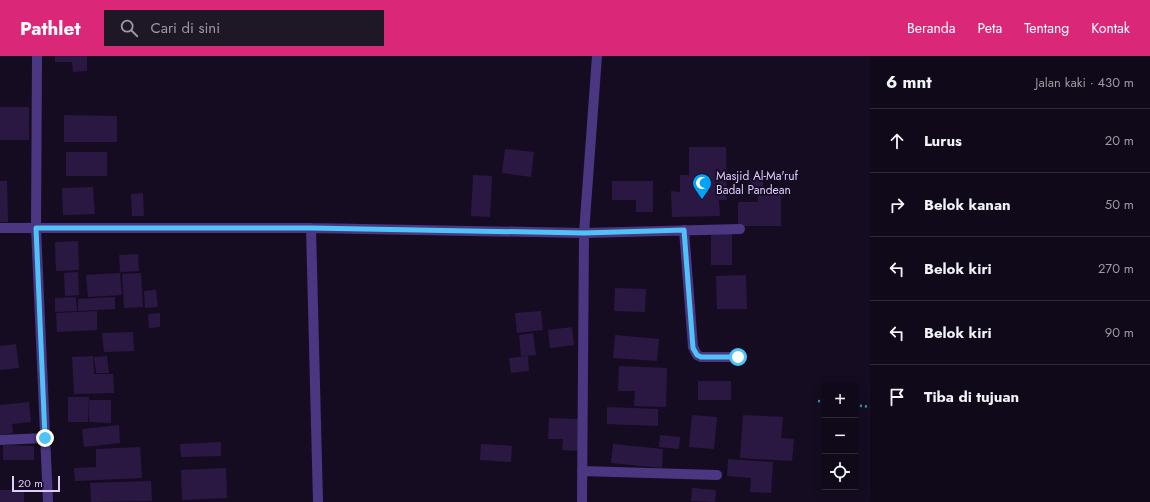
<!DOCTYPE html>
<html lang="id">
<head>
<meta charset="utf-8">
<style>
  :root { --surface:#100919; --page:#1e1726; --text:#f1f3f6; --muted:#9c9aa2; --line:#302a38; --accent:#db2777 }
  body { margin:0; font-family:Jost,sans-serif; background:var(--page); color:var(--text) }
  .controls { position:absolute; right:12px; bottom:12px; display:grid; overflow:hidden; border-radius:0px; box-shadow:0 2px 10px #0003 }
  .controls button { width:36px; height:36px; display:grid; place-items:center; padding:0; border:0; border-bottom:1px solid var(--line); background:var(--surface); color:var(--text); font:20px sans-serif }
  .scale { position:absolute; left:12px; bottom:10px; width:48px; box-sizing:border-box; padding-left:4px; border:2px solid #deccff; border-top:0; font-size:11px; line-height:14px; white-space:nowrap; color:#deccff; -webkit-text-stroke:3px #150c21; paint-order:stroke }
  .stop { position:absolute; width:12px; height:12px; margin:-9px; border:3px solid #4fc3f7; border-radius:50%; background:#fff }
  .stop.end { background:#4fc3f7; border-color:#fff; box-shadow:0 1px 4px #0008 }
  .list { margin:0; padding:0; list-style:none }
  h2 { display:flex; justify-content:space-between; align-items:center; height:52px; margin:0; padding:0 16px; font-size:17px }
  h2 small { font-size:13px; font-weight:400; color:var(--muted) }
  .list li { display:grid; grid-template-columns:26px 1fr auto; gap:12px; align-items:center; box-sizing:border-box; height:64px; padding:0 16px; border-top:1px solid var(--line) }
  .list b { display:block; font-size:15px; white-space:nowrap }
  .list em { font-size:13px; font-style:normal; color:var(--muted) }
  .icon { flex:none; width:22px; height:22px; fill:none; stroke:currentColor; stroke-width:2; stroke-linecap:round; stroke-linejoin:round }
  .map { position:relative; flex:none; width:870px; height:446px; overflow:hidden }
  header { display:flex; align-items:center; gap:24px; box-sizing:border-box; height:56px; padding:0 20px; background:var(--accent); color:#fff }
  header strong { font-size:19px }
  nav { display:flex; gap:22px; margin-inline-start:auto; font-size:14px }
  .search { width:280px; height:36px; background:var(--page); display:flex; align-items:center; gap:10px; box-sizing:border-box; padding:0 14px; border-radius:0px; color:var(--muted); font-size:15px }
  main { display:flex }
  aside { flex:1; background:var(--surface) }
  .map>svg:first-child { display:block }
</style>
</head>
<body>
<header>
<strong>Pathlet</strong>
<div class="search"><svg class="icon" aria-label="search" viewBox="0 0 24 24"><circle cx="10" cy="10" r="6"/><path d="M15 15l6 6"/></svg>Cari di sini</div>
<nav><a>Beranda</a><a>Peta</a><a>Tentang</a><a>Kontak</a></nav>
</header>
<main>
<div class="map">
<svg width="870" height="446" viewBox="0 0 870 446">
  <rect width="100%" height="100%" fill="#150c21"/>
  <path fill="#2b1842" d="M 55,0 L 87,0 L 87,15 L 73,16 L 72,6 L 55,6 Z
    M 0,51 L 29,51 L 29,84 L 0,84 Z
    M 64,59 L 117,60 L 117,86 L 64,86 Z
    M 689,91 L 726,91 L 727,144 L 719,144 L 720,160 L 672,161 L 671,135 L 680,136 L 680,119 L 689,119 Z
    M 505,93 L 534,96 L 531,121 L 502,117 Z
    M 66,96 L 107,96 L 107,120 L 66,120 Z
    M 473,119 L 492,120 L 490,161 L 471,160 Z
    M 750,122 L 763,122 L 763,137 L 781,137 L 781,170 L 738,170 L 738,146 L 758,146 L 758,138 L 750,138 Z
    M 0,125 L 7,125 L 8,166 L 0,166 Z
    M 612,125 L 653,125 L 653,156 L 636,156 L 636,144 L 612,144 Z
    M 93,131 L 95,158 L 63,159 L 62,132 Z
    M 143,137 L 144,160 L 132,160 L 131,138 Z
    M 711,178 L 732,178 L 732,209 L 711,209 Z
    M 78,185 L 79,214 L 56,215 L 55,186 Z
    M 138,198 L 139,215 L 120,216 L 119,199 Z
    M 78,216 L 79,239 L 65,240 L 64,217 Z
    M 120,217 L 122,239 L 88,241 L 86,219 Z
    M 141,217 L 143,251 L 124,252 L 122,218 Z
    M 746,219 L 747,253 L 717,253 L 716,220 Z
    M 615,232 L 646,233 L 645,256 L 614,255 Z
    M 156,234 L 158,251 L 145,252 L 144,235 Z
    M 76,241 L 77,255 L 55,256 L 55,242 Z
    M 115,241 L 115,253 L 78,255 L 78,243 Z
    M 97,255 L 97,274 L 57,276 L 56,257 Z
    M 541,255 L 543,274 L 517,277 L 515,257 Z
    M 160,257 L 160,271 L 149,272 L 148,258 Z
    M 572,271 L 574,289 L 550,292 L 548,274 Z
    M 133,276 L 134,295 L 104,296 L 102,277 Z
    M 533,277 L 536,299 L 521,300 L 519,279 Z
    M 615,279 L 659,283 L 657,305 L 613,302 Z
    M 16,288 L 19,312 L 0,314 L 0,290 Z
    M 93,300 L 94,318 L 113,318 L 114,337 L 74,338 L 72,301 Z
    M 107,300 L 109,317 L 96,317 L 94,301 Z
    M 528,300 L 529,315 L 511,317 L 509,302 Z
    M 619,310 L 667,312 L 666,351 L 634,350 L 635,335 L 618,335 Z
    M 698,325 L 731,325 L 731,344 L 698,344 Z
    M 68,341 L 89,341 L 88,366 L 68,366 Z
    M 89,344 L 111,344 L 111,367 L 89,366 Z
    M 29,346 L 31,366 L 12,368 L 13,377 L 0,379 L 0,349 Z
    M 607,351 L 658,353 L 658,370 L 607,368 Z
    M 692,359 L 717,361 L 714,393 L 689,391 Z
    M 743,359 L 783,361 L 781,382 L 794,383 L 792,405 L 740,402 Z
    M 549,362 L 579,363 L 578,395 L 562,394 L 563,383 L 548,383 Z
    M 119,369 L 120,387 L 84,391 L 82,373 Z
    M 660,379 L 680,381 L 679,393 L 659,391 Z
    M 221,386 L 221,400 L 181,401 L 180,388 Z
    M 481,388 L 512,390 L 511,406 L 480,404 Z
    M 613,388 L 663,393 L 662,412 L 611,407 Z
    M 3,389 L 34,390 L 34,404 L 3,404 Z
    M 140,391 L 142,422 L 75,425 L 74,412 L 96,411 L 96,393 Z
    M 728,403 L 773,406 L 771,437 L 750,436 L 751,422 L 727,420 Z
    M 226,412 L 227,442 L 182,444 L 181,414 Z
    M 151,425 L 152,445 L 91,446 L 90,427 Z
    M 692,432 L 716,434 L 715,446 L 691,445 Z
    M 0,434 L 24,434 L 24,446 L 0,446 Z"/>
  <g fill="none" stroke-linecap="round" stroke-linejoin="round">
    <path stroke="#2a9cb5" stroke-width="2.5" stroke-dasharray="2 3" stroke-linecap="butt" d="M 818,345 L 825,346
      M 855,349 L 870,351"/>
    <path stroke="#4b3682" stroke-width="10" d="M 37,0 L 36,172 L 48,446
      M 0,172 L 311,172 L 584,177 L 740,173
      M 311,172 L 318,446
      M 684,174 L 693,291 L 697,299 L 701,301 L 738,301
      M 0,384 L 45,382
      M 582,415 L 717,419
      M 582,446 L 584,177 L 597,0"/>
  </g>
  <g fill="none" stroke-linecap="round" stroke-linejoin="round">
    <path stroke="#4fc3f7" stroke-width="5" d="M 45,382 L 36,172 L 311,172 L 584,177 L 684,174 L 693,292 L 697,299 L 701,301 L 738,301"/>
  </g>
  <defs>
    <g id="mosque-pin" transform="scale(1)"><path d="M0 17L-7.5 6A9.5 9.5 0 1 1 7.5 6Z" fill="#00a3f7" stroke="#150c21"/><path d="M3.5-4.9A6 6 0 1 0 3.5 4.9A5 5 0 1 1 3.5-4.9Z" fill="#fff"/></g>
  </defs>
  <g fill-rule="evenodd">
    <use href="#mosque-pin" x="702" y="127"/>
  </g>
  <g text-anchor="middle" stroke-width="3.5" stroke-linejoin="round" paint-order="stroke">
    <g font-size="12" fill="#deccff" stroke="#150c21" text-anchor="start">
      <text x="716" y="124">Masjid Al-Ma'ruf<tspan x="716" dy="14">Badal Pandean</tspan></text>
    </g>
  </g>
</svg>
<div class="controls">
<button>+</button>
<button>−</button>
<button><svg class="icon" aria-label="locate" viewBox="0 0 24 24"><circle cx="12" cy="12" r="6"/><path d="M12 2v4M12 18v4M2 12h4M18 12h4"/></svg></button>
</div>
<div class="scale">20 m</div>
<div class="stop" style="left:738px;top:301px"></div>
<div class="stop end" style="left:45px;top:382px"></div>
</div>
<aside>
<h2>6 mnt<small>Jalan kaki · 430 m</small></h2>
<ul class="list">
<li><svg class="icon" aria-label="ahead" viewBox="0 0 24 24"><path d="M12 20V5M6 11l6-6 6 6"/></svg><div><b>Lurus</b></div><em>20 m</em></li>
<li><svg class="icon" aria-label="right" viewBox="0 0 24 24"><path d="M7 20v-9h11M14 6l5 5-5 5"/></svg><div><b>Belok kanan</b></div><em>50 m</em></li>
<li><svg class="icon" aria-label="left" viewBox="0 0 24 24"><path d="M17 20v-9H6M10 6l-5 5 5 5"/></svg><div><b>Belok kiri</b></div><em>270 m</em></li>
<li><svg class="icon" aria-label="left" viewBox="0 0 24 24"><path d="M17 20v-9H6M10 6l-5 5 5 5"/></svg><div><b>Belok kiri</b></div><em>90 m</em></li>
<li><svg class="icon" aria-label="arrive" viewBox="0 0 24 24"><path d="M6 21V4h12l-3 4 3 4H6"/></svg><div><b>Tiba di tujuan</b></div></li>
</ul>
</aside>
</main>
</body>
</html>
